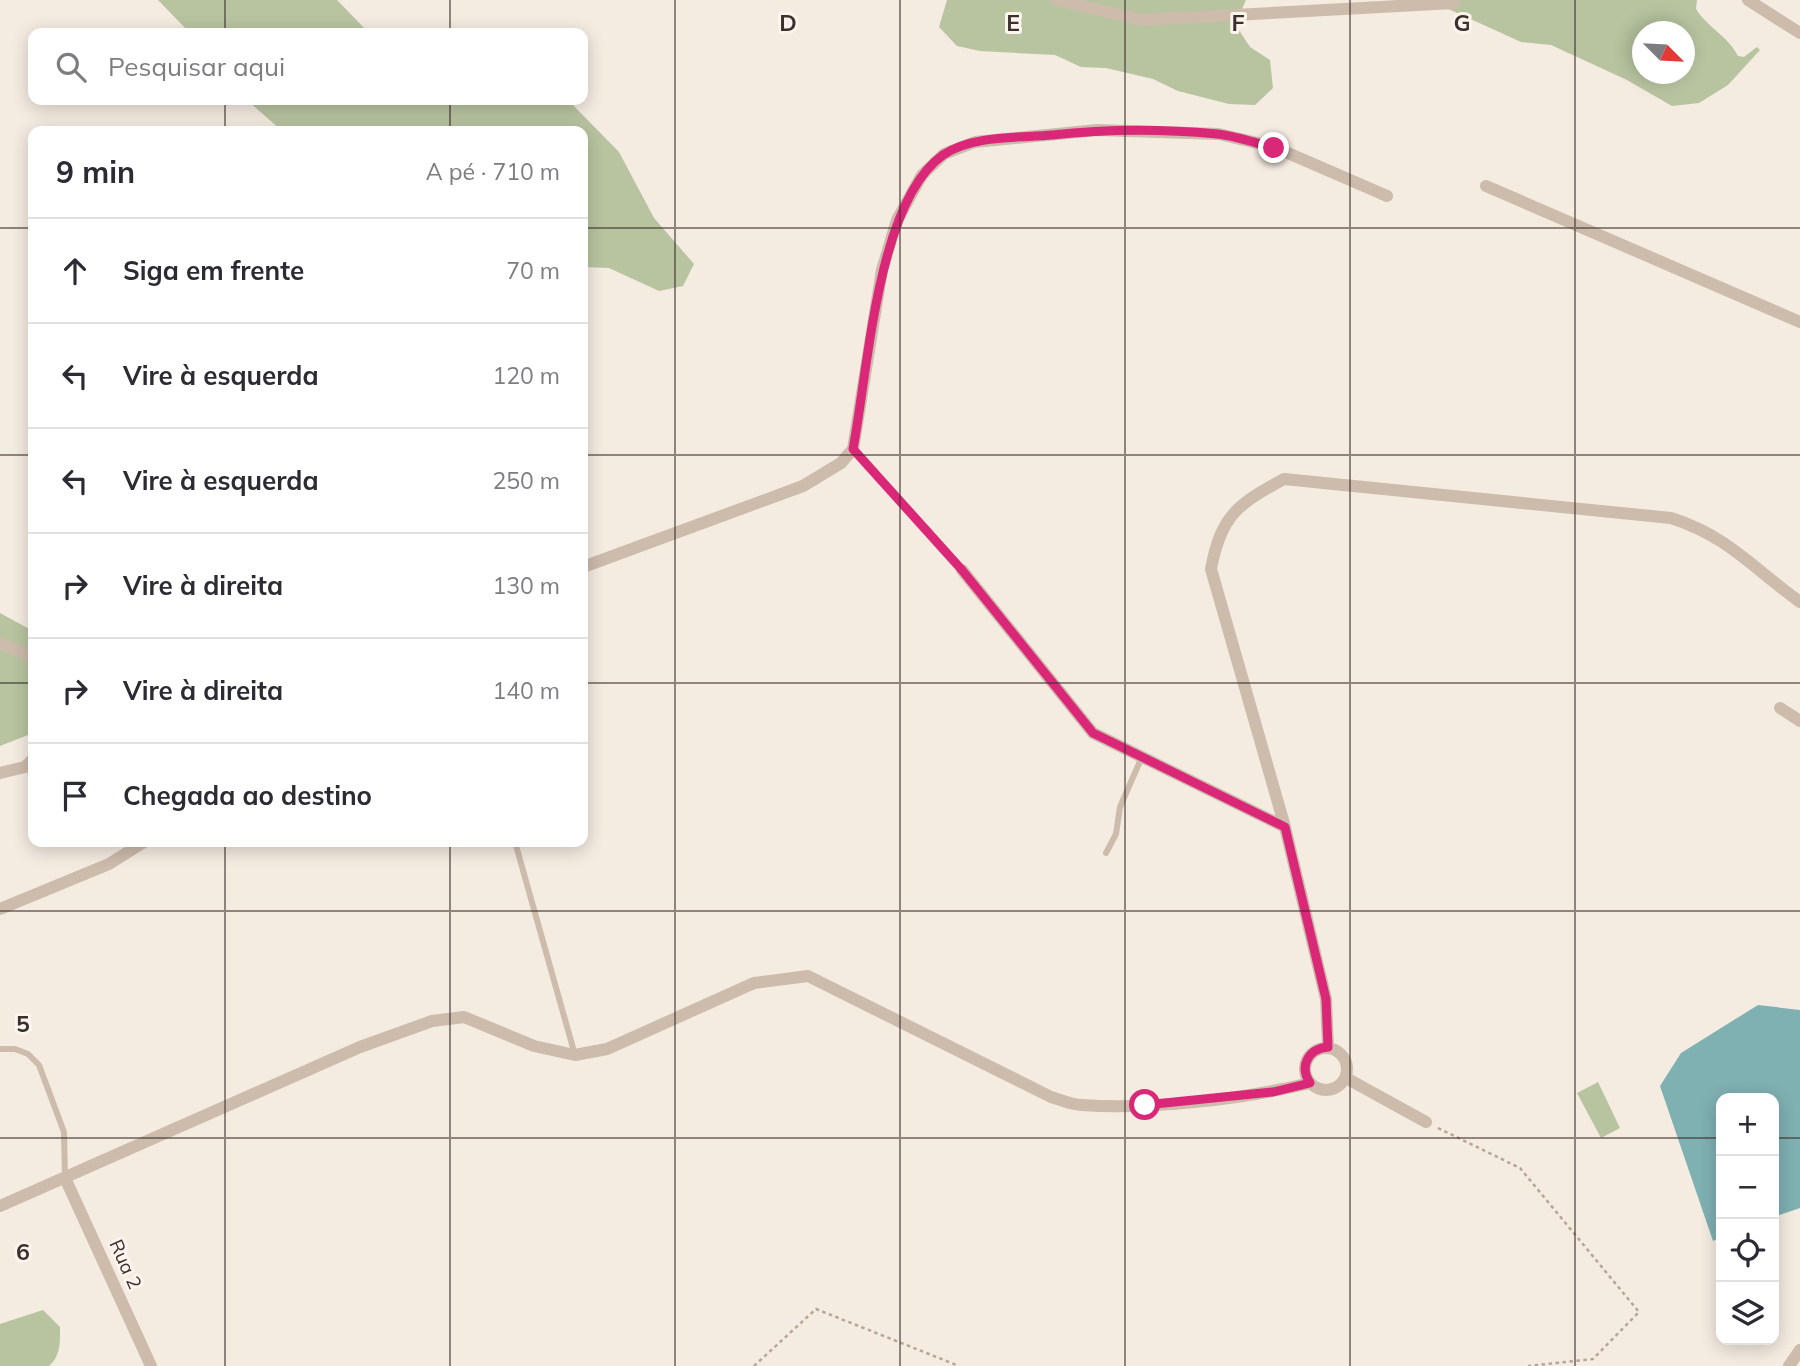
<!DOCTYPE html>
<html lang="pt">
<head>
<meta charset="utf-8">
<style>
  :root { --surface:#fff; --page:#f7f7f7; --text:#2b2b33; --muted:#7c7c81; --line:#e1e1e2 }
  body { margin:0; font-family:Mulish,sans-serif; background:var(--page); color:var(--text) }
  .controls { position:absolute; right:21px; bottom:21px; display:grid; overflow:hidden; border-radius:14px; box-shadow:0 4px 18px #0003 }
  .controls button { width:63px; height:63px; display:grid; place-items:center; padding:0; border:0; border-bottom:2px solid var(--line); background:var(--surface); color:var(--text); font:35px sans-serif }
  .compass { position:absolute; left:1632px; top:21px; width:63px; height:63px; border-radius:50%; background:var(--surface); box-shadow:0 4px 18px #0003; rotate:114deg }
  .stop { position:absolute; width:21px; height:21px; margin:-16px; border:5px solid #db2777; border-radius:50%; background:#fff }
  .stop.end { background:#db2777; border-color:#fff; box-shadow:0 2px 7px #0008 }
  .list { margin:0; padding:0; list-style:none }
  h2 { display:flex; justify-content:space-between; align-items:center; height:91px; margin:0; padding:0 28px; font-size:30px }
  h2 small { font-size:23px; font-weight:400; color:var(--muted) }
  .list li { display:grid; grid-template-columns:46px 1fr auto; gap:21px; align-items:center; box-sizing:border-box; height:105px; padding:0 28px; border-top:2px solid var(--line) }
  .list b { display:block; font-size:26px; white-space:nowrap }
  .list em { font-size:23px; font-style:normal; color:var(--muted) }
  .icon { flex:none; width:38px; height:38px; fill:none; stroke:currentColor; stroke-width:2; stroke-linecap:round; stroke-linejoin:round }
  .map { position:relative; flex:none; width:1800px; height:1366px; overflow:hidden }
  .search { position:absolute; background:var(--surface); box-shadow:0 4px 18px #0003; left:28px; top:28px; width:560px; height:77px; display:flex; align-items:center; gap:18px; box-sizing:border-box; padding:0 24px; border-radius:14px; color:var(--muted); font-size:26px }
  .panel { position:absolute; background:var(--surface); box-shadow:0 4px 18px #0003; left:28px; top:126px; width:560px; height:721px; border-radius:14px }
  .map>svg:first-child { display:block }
</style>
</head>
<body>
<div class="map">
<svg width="1800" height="1366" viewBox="0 0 1800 1366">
  <rect width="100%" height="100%" fill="#f4ebe1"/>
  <path fill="#b8c4a0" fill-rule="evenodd" d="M 158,0 L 337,0 L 369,33 L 190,33 Z
    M 947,0 L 1246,0 L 1235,24 L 1250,47 L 1270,60 L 1273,88 L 1255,105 L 1229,104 L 1178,91 L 1153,79 L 1106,68 L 1081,67 L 1055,55 L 980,51 L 957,46 L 939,27 Z
    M 1420,0 L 1697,0 L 1696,9 C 1708,28 1728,36 1738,56 L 1744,57 L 1757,47 L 1760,50 L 1728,85 L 1699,103 L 1672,106 L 1627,80 L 1551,45 L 1521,42 L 1444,7 ZM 1643,32 L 1685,32 L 1685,74 L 1643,74 Z
    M 247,100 L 465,100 L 495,103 L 509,100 L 568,100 L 619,152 L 654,218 L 694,264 L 683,286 L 659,291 L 609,268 L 583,267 L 583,131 L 282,131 Z
    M 0,613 L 33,631 L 33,733 L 0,746 Z
    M 1598,1082 L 1620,1128 L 1601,1138 L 1577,1093 Z
    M 43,1310 L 60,1327 C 60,1341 61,1356 49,1366 L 0,1366 L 0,1324 Z"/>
  <path fill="#7fb0b2" d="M 1758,1005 L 1800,1010 L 1800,1208 L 1774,1217 L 1774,1098 L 1721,1098 L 1721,1237 L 1713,1241 L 1660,1086 L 1681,1053 Z"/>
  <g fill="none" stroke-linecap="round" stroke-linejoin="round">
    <path stroke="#b9a596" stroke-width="2.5" stroke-dasharray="3.5 3.5" stroke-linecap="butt" d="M 862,459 L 954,561
      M 1438,1128 L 1520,1168 L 1639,1312 L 1593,1359 L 1528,1366
      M 754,1366 L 816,1309 L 959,1366"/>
    <path stroke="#cdbbac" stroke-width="6" d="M 515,842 L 575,1055
      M 1106,853 L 1116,834 L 1120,807 L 1141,759
      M 0,1049 L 15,1049 L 28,1054 L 39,1065 L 64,1132 L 65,1178"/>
    <path stroke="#cdbbac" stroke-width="12" d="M 1057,0 L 1142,20 L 1454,3
      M 1748,0 L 1800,33
      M 1486,186 L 1800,322
      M 583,567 L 803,486 L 841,463 L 853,449 L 882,270 L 897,220 L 922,175 L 944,154 L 975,142 L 1097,130 L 1219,134 L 1274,147 L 1387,196
      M 962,570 L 1093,733 L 1285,827
      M 0,644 L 30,655 L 33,663
      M 1780,708 L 1800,721
      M 0,773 L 25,767 L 33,759
      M 0,909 L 109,864 L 144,842
      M 1328,1047 L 1326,999 L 1285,827 L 1211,569 C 1221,515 1238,504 1284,479 L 1671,518 C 1728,536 1754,569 1800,602
      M1305 1069a21 21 0 1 1 42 0a21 21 0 1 1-42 0Z
      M 1346,1078 L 1426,1122
      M 65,1178 L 151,1366
      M 0,1206 L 360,1047 L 432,1021 L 464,1017 L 534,1046 L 575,1055 L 607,1049 L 754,983 L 808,976 L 1051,1097 C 1061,1100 1072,1105 1082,1105 C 1151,1110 1243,1099 1310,1083
      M 1789,1366 L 1800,1350"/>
  </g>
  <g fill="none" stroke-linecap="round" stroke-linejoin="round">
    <path stroke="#db2777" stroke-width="9" d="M 1145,1105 L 1273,1092 L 1310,1083 C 1299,1066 1308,1049 1328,1047 L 1326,999 L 1285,827 L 1093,733 L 962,570 L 853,449 C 868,372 877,201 943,155 C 972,135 1019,138 1052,135 C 1106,129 1163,129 1217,134 C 1236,136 1256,143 1274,148"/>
  </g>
  <path fill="none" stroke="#3b302b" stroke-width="2" stroke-opacity="0.55" d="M 225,0 L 225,33M 450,0 L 450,33M 675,0 L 675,1366M 900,0 L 900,1366M 1125,0 L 1125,1366M 1350,0 L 1350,1366M 1575,0 L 1575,1366M 225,100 L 225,131M 450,100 L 450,131M 0,228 L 33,228M 583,228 L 1800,228M 0,455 L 33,455M 583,455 L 1800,455M 0,683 L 33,683M 583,683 L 1800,683M 225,842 L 225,1366M 450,842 L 450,1366M 0,911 L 1800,911M 0,1138 L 1721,1138M 1774,1138 L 1800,1138"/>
  <g text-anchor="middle" stroke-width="6" stroke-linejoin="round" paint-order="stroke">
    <g font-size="19" fill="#3b302b" stroke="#fbf5ee">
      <text transform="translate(126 1264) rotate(66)" y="7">Rua 2</text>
    </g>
  </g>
  <g font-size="23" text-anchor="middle" font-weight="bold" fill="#3b302b" stroke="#fbf5ee" stroke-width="6" stroke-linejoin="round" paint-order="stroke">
    <text x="788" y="31">D</text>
    <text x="1013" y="31">E</text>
    <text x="1238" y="31">F</text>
    <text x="1462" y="31">G</text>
    <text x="23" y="1032">5</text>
    <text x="23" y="1260">6</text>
  </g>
</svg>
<div class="controls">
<button>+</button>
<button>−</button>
<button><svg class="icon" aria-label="locate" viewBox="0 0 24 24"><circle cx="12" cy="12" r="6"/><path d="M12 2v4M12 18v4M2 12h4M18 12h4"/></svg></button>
<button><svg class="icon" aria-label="layers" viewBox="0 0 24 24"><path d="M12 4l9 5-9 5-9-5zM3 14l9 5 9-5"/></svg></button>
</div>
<svg class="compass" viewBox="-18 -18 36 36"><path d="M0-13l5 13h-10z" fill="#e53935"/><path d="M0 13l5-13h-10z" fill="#7c7c81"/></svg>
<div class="stop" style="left:1145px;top:1105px"></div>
<div class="stop end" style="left:1274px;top:148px"></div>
<div class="search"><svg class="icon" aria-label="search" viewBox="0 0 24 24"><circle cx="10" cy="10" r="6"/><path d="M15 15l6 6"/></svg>Pesquisar aqui</div>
<section class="panel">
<h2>9 min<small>A pé · 710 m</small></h2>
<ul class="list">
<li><svg class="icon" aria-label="ahead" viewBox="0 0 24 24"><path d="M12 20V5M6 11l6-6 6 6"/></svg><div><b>Siga em frente</b></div><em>70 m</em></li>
<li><svg class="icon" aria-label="left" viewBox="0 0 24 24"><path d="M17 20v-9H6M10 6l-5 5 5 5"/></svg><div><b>Vire à esquerda</b></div><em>120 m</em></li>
<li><svg class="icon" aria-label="left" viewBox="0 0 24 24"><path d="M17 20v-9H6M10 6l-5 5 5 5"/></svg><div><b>Vire à esquerda</b></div><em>250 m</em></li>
<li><svg class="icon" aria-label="right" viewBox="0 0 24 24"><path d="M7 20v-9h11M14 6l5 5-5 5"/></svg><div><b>Vire à direita</b></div><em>130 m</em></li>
<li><svg class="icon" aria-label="right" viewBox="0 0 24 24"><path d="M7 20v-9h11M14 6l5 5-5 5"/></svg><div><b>Vire à direita</b></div><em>140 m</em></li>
<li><svg class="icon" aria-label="arrive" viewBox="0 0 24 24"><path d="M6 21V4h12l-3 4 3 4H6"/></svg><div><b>Chegada ao destino</b></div></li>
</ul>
</section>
</div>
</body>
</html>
